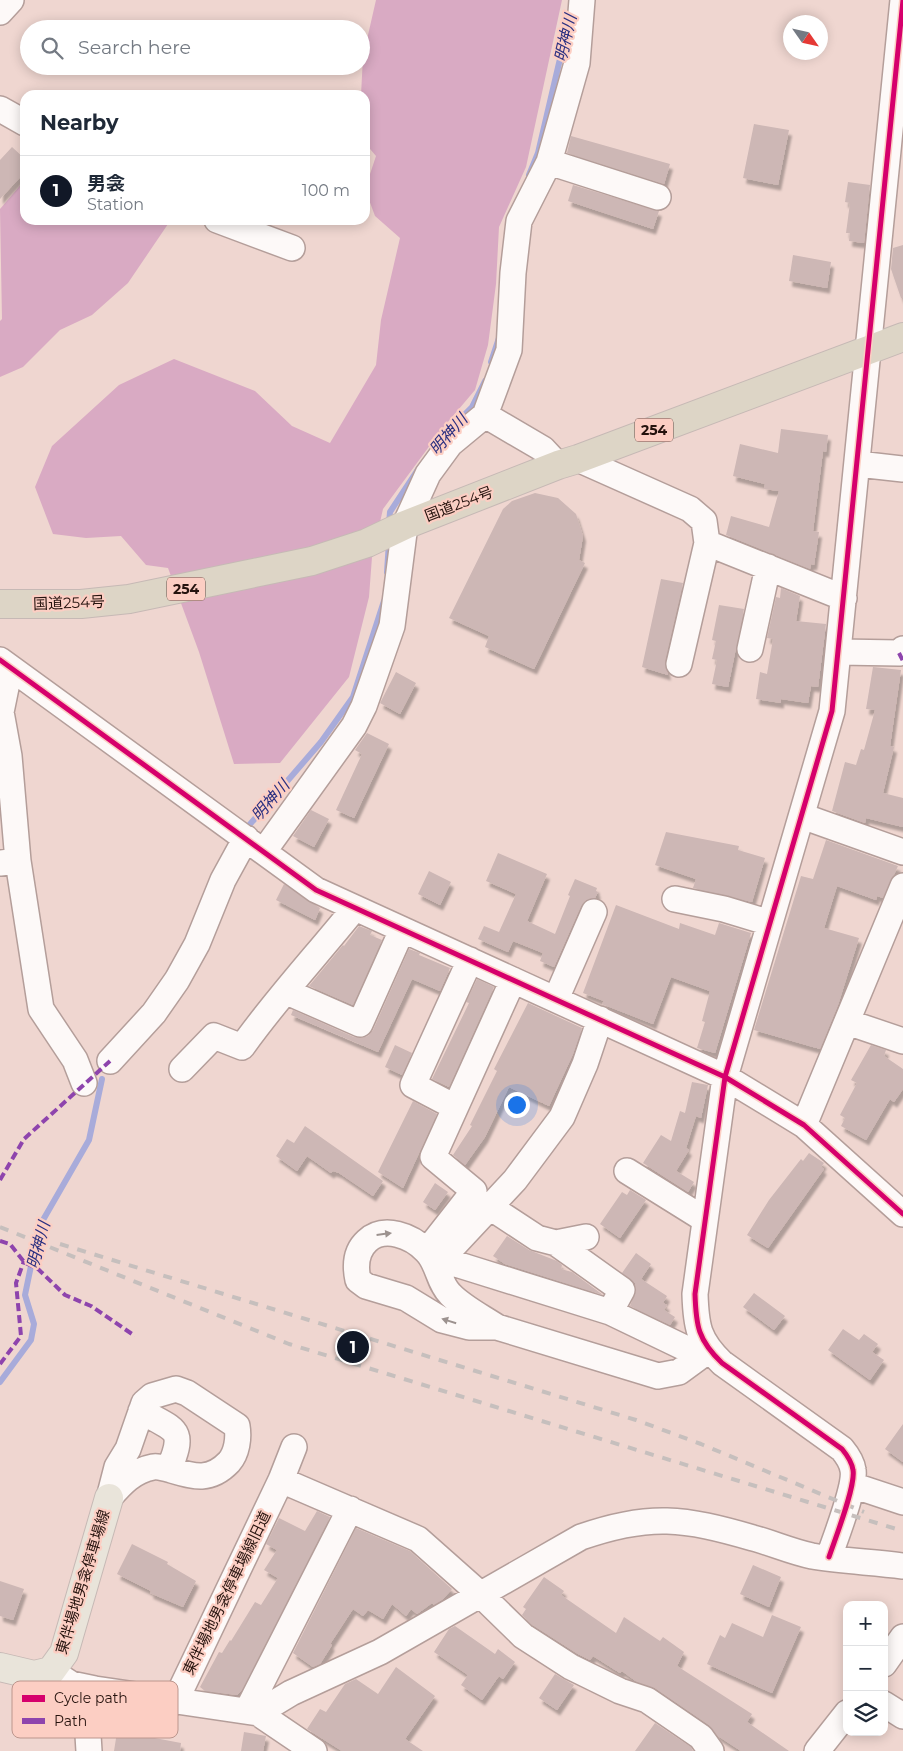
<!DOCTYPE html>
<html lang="en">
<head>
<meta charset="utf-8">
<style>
  :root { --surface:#fff; --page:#f6f6f7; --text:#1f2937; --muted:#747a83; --line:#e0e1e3; --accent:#111827 }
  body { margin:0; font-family:Montserrat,"Noto Sans JP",sans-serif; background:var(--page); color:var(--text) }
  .controls { position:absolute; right:15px; bottom:15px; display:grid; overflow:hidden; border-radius:10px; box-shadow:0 2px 12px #0003 }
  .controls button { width:45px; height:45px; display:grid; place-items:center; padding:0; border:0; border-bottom:1px solid var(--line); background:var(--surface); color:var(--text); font:25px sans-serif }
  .compass { position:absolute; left:783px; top:15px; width:45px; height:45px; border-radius:50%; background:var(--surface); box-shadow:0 2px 12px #0003; rotate:124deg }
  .you { position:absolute; left:516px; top:1104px; width:18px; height:18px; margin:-12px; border:4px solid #fff; border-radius:50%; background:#1a73e8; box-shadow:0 0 0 8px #1a73e833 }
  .badge { display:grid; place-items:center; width:32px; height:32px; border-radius:50%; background:var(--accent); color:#fff; font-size:16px; font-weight:700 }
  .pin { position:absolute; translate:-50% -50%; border:2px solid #fff; box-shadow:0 1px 5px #0006 }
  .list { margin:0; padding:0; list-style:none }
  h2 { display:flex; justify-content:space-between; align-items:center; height:65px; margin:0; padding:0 20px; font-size:21px }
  h2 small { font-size:16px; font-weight:400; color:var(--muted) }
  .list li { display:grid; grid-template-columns:32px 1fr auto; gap:15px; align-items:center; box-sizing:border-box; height:70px; padding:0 20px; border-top:1px solid var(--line) }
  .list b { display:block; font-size:19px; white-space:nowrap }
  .list p { margin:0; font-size:16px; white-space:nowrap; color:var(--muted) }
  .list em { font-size:16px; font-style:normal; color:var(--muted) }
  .icon { flex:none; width:28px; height:28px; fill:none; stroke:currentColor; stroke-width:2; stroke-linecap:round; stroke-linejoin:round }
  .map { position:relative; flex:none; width:903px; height:1751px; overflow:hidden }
  .search { position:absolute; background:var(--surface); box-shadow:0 2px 12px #0003; left:20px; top:20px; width:350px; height:55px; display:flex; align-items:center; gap:12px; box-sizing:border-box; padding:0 18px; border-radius:28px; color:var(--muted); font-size:19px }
  .panel { position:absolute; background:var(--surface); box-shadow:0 2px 12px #0003; left:20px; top:90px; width:350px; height:135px; border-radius:15px }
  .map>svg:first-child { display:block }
</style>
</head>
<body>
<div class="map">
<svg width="903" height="1751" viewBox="0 0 903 1751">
  <defs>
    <filter id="shadow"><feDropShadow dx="3" dy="5.5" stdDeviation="1" flood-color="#0004"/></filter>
  </defs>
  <rect width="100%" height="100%" fill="#efd6d0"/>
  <path fill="#d9aac3" d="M 376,0 L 562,0 L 526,167 L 499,227 L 496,284 L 488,345 L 475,390 L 442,429 L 383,509 L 372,557 L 369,597 L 349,677 L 280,763 L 234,764 L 199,652 L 168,568 L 146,565 L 121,536 L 86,538 L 53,534 L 35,487 L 52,446 L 119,385 L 174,359 L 255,391 L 292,426 L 330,443 L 376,365 L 381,320 L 400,238 L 375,216 L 365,189 L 376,156 L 365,143 L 365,95 L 361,95 L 363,57 Z
    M 25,180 L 25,220 L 165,220 L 168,224 L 128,283 L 92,315 L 60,330 L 23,367 L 0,377 L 0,321 L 2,319 L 0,209 Z"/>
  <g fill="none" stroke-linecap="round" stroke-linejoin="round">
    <path stroke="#a8abda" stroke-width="6" d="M 529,175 L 538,153 L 570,16
      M 491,362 L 499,338
      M 452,427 L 472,407 L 485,381
      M 389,524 L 390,512 L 419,468
      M 387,572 L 389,542
      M 245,830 L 321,742 L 353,697 L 384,601
      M 0,1382 L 31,1340 L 34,1324 L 25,1295 L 39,1227 L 89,1140 L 102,1079"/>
  </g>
  <path fill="#cdb7b5" filter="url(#shadow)" d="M 754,124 L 789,130 L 778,185 L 743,178 Z
    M 571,136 L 670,164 L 664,184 L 567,153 Z
    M 12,147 L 25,159 L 25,172 L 0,199 L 0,160 Z
    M 848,182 L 870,185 L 864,243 L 849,241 L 850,233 L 846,233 L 850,203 L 845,202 Z
    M 573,185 L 659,211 L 653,229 L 568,201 Z
    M 903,245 L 903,298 L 901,298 L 891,269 L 893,248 Z
    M 793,255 L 831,262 L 827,288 L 789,281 Z
    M 781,429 L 828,435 L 826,452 L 823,451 L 813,531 L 819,532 L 814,565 L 811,564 L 810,569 L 726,535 L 731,516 L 769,527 L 779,491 L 764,489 L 765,484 L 733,476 L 740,444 L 778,453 Z
    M 535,493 L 558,498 L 576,514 L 583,536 L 579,560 L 585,563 L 534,669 L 485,647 L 489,636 L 449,618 L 503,509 L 512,501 Z
    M 661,579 L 683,583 L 665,661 L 668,675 L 642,667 Z
    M 781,588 L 800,596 L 796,621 L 826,624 L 818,687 L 811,686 L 808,703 L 781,699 L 781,703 L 756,699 L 760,672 L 767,674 L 773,639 L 767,638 L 776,597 L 780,598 Z
    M 719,605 L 744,609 L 728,687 L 712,684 L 717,660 L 712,659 L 716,641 L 712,640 Z
    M 873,667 L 901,670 L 890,746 L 894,747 L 883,793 L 903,798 L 903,827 L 866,818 L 865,823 L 832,811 L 845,762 L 856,765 L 861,749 L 864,750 L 875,710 L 866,709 Z
    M 396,672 L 416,683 L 400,714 L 380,703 Z
    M 367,733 L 389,744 L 354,818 L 336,810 L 362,754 L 355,750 Z
    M 311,810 L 329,819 L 314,847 L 293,836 Z
    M 666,832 L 739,846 L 738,850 L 765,858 L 752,902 L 693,888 L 696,879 L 655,865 Z
    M 826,840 L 898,866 L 883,898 L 877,896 L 876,900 L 837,886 L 824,928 L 859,938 L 838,1005 L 820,1049 L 754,1030 L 801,876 L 813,879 Z
    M 498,853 L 547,874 L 527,921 L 555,934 L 570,896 L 568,895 L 575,879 L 597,888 L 596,891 L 598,892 L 595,898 L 586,900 L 581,906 L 554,967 L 540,961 L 543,953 L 513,941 L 508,952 L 478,939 L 484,926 L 499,932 L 516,894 L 486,881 Z
    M 429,871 L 451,882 L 440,905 L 418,894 Z
    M 284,884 L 320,908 L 315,920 L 276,900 Z
    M 616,905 L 679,929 L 680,923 L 715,935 L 719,923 L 751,933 L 715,1053 L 697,1048 L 705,1022 L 702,1021 L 710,991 L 671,977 L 653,1024 L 602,1004 L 604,1001 L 583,993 Z
    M 359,926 L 372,931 L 370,935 L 382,940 L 353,1005 L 309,986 L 343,945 L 344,946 Z
    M 409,949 L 420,953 L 419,955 L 450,968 L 440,991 L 412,979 L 378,1052 L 291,1015 L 293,1010 L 354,1037 L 361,1038 L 368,1036 L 373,1030 Z
    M 477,979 L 494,987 L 449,1087 L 432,1079 L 469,1003 L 466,1002 Z
    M 528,1003 L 582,1028 L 573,1054 L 549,1106 L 509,1087 L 485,1137 L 465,1165 L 453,1155 L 472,1126 L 470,1125 L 497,1071 L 494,1069 Z
    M 395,1045 L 412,1053 L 402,1075 L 385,1067 Z
    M 871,1045 L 886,1050 L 884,1056 L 903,1069 L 903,1089 L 894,1102 L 890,1099 L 866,1140 L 841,1126 L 845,1118 L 840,1115 L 857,1083 L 851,1080 Z
    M 692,1082 L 708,1085 L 701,1118 L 696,1116 L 686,1148 L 689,1150 L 676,1171 L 694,1182 L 688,1192 L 643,1163 L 661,1135 L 671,1141 L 680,1111 L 685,1113 Z
    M 413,1101 L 437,1114 L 403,1188 L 378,1172 Z
    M 305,1126 L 383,1181 L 373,1196 L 339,1173 L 333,1171 L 331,1173 L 307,1156 L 297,1171 L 276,1156 L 287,1139 L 294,1143 Z
    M 809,1153 L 824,1163 L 821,1167 L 824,1169 L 768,1248 L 747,1235 L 769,1200 L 801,1159 L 803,1161 Z
    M 435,1183 L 448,1192 L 435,1210 L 423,1202 Z
    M 630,1190 L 646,1200 L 620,1238 L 600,1224 L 622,1192 L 627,1195 Z
    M 507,1236 L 529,1250 L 557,1261 L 562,1265 L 561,1269 L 572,1272 L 603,1295 L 505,1264 L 493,1256 Z
    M 636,1253 L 651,1264 L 641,1279 L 667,1296 L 663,1303 L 667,1305 L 664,1310 L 675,1317 L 670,1325 L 630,1306 L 636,1290 L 635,1283 L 622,1273 Z
    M 754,1293 L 785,1316 L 774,1330 L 743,1307 Z
    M 843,1329 L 859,1340 L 864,1334 L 878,1344 L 872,1352 L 884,1360 L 870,1380 L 828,1350 Z
    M 903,1424 L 903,1462 L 885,1449 Z
    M 317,1511 L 330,1517 L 242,1690 L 237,1695 L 205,1691 L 200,1687 L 219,1652 L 222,1653 L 230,1640 L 231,1641 L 255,1602 L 261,1605 L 278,1578 L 264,1570 L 277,1550 L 266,1544 L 279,1518 L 305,1531 Z
    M 356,1528 L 410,1551 L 452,1589 L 443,1599 L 434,1605 L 432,1603 L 417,1614 L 411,1609 L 406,1616 L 392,1604 L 383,1619 L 368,1610 L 363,1616 L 353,1609 L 330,1644 L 332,1645 L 320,1664 L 313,1667 L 293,1653 Z
    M 132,1544 L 168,1562 L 167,1564 L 196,1581 L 183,1607 L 150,1593 L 151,1591 L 117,1574 Z
    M 753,1565 L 781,1577 L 769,1607 L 740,1594 Z
    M 544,1577 L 564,1591 L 561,1595 L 616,1633 L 624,1617 L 660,1641 L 663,1637 L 684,1652 L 677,1666 L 752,1714 L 747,1722 L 789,1751 L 741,1751 L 718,1736 L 709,1725 L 655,1688 L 637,1682 L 622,1671 L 620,1673 L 593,1656 L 590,1660 L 578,1654 L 531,1624 L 522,1615 L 526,1609 L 523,1607 Z
    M 0,1581 L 24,1589 L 13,1620 L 0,1616 Z
    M 772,1615 L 801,1627 L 772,1693 L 707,1664 L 720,1635 L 725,1638 L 732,1623 L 763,1637 Z
    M 455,1626 L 495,1654 L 498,1649 L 515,1662 L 503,1679 L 499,1676 L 482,1700 L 461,1685 L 468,1675 L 434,1652 L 449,1629 Z
    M 396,1667 L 435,1696 L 405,1739 L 423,1751 L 342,1751 L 307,1729 L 320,1709 L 326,1712 L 345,1684 L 356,1679 L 378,1694 Z
    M 555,1674 L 574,1685 L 557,1710 L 539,1698 Z
    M 107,1705 L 124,1708 L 120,1726 L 140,1729 L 139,1735 L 181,1743 L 180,1751 L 114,1751 L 118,1726 L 104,1723 Z
    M 655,1723 L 691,1747 L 693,1751 L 635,1751 Z
    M 244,1732 L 266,1736 L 263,1751 L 241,1751 Z"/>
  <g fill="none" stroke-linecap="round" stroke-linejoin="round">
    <g stroke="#b49e9a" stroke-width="28">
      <path id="minor" d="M 0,12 L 11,0
        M 0,109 L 25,123
        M 549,162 L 658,197
        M 217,220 L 292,248
        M 578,459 L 690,509 L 704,521 L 707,543 L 844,598
        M 858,464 L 903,469
        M 558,465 L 543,449 L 485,415 L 509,350 L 513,273 L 519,221 L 549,162 L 577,63 L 582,0
        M 750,649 L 768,567
        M 839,652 L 899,653 L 903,649
        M 0,660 L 316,890 L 725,1077 L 804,1125 L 903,1214
        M 679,664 L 707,543
        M 802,816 L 903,852
        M 264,851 L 354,726 L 364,706 L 392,626 L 405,525 L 428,474 L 450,444 L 485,415
        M 18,861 L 41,1009 L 75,1060 L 84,1083
        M 0,863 L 18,861 L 9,756 L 1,712 L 10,668
        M 675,899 L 724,909 L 770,923
        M 287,992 L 360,1024 L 402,930
        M 556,999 L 594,912
        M 600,1019 L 585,1064 L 562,1117 L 515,1180 L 445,1255 L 456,1264 L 610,1312 L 687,1349 L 709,1350
        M 847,1022 L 903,1041
        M 110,1061 L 154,1013 L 177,980 L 197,944 L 223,880 L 246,838
        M 182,1069 L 214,1036 L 242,1047 C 276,999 317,955 354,909
        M 455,1107 L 413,1085 L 470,960
        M 804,1125 L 903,886
        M 627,1171 L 704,1219
        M 490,1207 L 537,1238 L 556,1243 L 586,1237
        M 556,1243 L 622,1290 L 610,1312
        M 427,1251 L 474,1191 L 433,1157 L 513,980
        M 497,1327 C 482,1317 462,1307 450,1294 C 438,1282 438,1262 426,1251 C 412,1236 384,1225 367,1241 C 356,1251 355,1266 358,1280 L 366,1286 L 406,1298 L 442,1320 L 469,1327 L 497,1327 L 658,1376 L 679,1372 L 709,1350
        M 176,1389 L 187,1393 L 237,1426 C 239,1438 237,1453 229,1462 C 209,1483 192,1476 168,1469 C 163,1468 158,1466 153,1467 C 133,1471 122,1483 109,1498 L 117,1467 L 128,1449 L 144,1403 L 152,1396 Z
        M 141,1411 C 176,1431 186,1428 169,1469
        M 281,1480 L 418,1539 L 480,1594 L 523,1636 L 571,1667 L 620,1691 L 647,1700 L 701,1737 L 711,1751
        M 852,1485 L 903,1502
        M 829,1557 C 835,1539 856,1486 853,1470 C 852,1463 847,1455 842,1449 L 722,1363 C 698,1340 696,1326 695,1294 L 725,1077 L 832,711 L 903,0
        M 884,1664 L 903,1637
        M 51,1671 L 71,1684 L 95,1689 L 258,1713 L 291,1693 L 380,1652 L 581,1537 C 650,1513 684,1518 753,1538 C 772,1543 792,1552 812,1556 C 841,1561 873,1562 903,1566
        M 175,1702 L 281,1480 L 294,1447
        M 884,1704 L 903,1716
        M 247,1711 L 350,1509
        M 258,1713 L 314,1751
        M 89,1751 L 88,1735 L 95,1689
        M 817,1751 L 847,1713"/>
    </g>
    <g stroke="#c6b9b5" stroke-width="30">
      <path id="major" d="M 0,1667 L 34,1675 L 51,1671 L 64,1653 L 109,1498"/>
    </g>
    <g stroke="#c6b9b5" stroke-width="30">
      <path id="highway" d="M 0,604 L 81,604 L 129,599 L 312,561 L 367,543 L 405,525 L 558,465 L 578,459 L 903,337"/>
    </g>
    <use href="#minor" stroke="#fdf9f8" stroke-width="25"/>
    <use href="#major" stroke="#e9e4da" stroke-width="28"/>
    <use href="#highway" stroke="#ddd5c6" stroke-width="28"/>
    <path stroke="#c6bfbd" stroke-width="4" stroke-dasharray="9 9" stroke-linecap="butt" d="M 0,1227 L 289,1344 L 903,1531
      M 60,1244 L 636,1420 L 701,1444 L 864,1512"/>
    <path stroke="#8e44ad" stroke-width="4" stroke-dasharray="8 4" stroke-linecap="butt" d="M 899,653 L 903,661
      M 0,1180 L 24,1139 L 110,1061
      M 0,1241 L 10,1244 L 25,1263 L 37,1268 L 65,1295 L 91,1306 L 135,1336
      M 0,1364 L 21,1336 L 16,1283 L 24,1261"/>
    <g stroke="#fccec3" stroke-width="8">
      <path id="cycleway" d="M 0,660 L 316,890 L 725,1077 L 804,1125 L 903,1214
        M 829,1557 C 835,1539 856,1486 853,1470 C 852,1463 847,1455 842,1449 L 722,1363 C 698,1340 696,1326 695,1294 L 725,1077 L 832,711 L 903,0"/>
    </g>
    <use href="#cycleway" stroke="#d6006c" stroke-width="5"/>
  </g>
  <defs><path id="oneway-solid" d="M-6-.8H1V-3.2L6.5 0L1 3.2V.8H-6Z" transform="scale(1.25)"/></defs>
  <g fill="#9c928f">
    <use href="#oneway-solid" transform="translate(384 1234) rotate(-7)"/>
    <use href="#oneway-solid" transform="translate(449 1321) rotate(-163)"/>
  </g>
  <g text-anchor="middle" stroke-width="4.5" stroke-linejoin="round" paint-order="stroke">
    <g fill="#fccec3" stroke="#664b44" stroke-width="1">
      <rect x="635" y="418.5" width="38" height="23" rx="4"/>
      <rect x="167" y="577.5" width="38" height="23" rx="4"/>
    </g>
    <g font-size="14" font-weight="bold" fill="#26130e">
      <text x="654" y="435">254</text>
      <text x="186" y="594">254</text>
    </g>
    <g font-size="15" fill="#26130e" stroke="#fccec3">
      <text transform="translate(459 504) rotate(-21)" y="5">国道254号</text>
      <text transform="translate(69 603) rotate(-2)" y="5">国道254号</text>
      <text transform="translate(83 1582) rotate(-73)" y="5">東伴場地男衾停車場線</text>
      <text transform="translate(227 1593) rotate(-64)" y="5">東伴場地男衾停車場線旧道</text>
    </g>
    <g font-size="16" font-style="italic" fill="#2b3081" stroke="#fccec3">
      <text transform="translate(565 38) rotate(-77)" y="6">明神川</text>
      <text transform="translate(448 434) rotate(-49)" y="6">明神川</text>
      <text transform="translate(270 800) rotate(-49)" y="6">明神川</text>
      <text transform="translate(38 1245) rotate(-75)" y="6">明神川</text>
    </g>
  </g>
  <rect x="12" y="1681" width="166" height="57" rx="8" fill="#fccec3" stroke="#bc968d" stroke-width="1"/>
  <rect x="22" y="1695" width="23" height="7" fill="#d6006c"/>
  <rect x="22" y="1718" width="23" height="6" fill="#8e44ad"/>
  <g font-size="14" fill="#26130e">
    <text x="54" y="1703">Cycle path</text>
    <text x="54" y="1726">Path</text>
  </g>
</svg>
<div class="controls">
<button>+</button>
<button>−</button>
<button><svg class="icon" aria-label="layers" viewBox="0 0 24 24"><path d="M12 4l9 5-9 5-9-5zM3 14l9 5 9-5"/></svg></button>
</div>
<svg class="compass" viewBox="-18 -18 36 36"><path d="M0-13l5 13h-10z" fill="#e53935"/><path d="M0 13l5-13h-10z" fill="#747a83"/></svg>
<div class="you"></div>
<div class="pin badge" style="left:353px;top:1347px">1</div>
<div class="search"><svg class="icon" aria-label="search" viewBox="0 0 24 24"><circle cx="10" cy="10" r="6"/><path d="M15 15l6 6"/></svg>Search here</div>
<section class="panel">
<h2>Nearby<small></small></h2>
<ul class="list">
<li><span class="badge">1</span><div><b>男衾</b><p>Station</p></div><em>100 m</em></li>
</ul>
</section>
</div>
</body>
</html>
